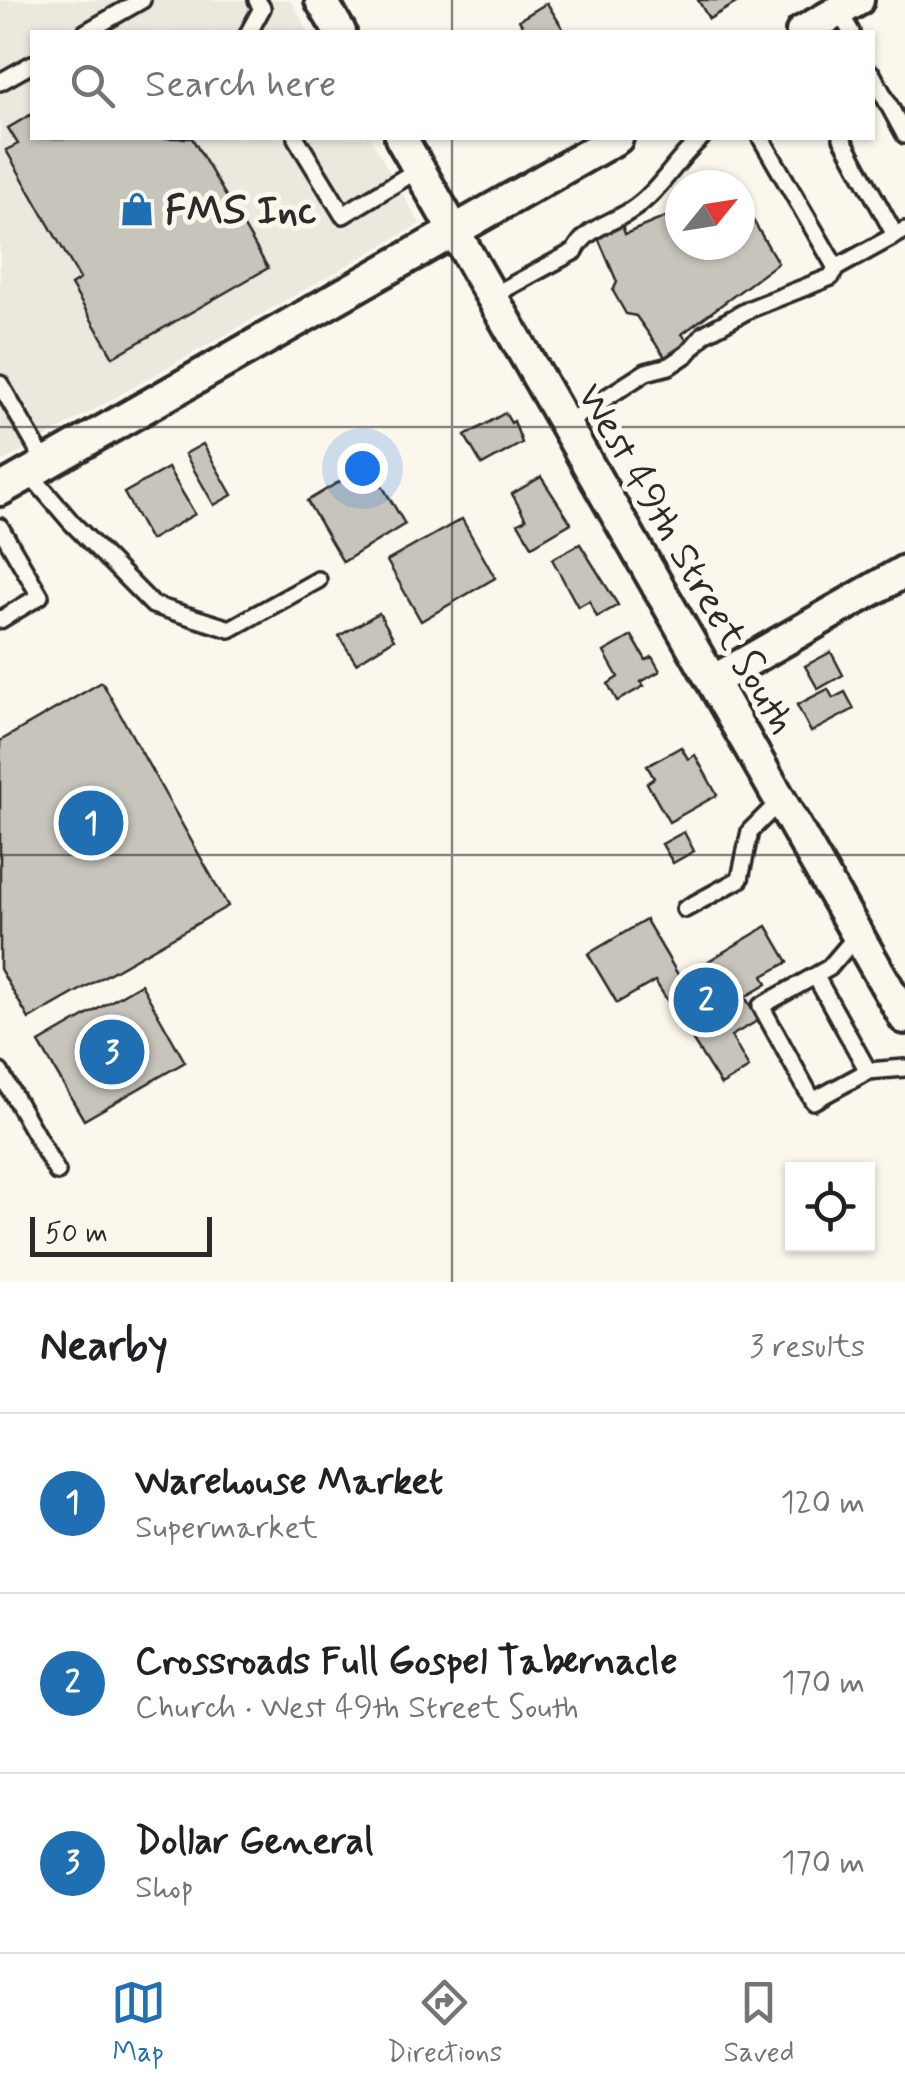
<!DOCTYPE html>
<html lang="en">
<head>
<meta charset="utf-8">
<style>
  :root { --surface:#fff; --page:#f2f2f2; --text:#202124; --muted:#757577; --line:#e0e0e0; --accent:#1f6fb2 }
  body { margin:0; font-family:Mynerve,sans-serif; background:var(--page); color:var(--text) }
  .controls { position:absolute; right:30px; bottom:30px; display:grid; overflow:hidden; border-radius:0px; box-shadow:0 2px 8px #0004 }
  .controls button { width:90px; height:90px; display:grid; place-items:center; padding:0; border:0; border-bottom:2px solid var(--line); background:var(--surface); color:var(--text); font:50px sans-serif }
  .compass { position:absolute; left:665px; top:170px; width:90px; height:90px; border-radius:50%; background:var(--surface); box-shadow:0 2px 8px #0004; rotate:60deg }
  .scale { position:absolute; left:30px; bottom:25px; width:182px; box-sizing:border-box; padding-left:10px; border:5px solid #2b2b2b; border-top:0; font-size:28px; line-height:35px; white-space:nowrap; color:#2b2b2b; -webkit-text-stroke:8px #fbf7ec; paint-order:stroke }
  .you { position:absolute; left:362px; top:468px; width:35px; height:35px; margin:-25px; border:8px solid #fff; border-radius:50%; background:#1a73e8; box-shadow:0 0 0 15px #1a73e833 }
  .badge { display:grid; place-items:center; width:65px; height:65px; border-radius:50%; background:var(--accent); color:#fff; font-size:32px; font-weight:700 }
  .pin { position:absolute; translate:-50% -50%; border:5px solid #fff; box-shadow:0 2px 10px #0006 }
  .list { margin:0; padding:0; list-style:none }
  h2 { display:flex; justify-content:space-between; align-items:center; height:130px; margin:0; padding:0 40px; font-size:42px }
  h2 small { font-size:32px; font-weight:400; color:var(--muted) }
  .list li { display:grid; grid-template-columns:65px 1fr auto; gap:30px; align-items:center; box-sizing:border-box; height:180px; padding:0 40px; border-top:2px solid var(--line) }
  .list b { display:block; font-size:38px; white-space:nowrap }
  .list p { margin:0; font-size:32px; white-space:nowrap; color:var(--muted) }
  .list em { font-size:32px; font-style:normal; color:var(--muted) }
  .icon { flex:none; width:55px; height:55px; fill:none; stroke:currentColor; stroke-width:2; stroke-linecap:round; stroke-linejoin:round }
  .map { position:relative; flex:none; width:905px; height:1282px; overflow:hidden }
  .search { position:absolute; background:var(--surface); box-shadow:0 2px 8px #0004; left:30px; right:30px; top:30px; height:110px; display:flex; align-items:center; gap:25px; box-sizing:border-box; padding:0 35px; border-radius:0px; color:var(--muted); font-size:38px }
  .sheet { height:670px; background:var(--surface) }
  nav { display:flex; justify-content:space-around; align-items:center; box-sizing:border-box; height:140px; border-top:2px solid var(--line); background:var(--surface); font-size:28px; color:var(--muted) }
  nav a { display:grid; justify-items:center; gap:5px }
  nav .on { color:var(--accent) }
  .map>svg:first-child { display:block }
</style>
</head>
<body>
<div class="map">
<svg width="905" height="1282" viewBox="0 0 905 1282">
  <rect width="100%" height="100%" fill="#fbf7ec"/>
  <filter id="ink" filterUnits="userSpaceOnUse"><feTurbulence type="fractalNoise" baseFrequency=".01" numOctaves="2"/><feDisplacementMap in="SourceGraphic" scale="20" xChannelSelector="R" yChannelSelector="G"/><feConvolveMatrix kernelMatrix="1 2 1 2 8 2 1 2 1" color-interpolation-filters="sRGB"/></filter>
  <g filter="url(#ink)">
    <path fill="#ebe8de" d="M 0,0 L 290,0 L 309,32 L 32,32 L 32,138 L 370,138 L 420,224 L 0,463 Z"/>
    <path fill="#c7c4bc" stroke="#2b2b2b" stroke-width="2.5" d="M 698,0 L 734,0 L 736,3 L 709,19 Z
      M 547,3 L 565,32 L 526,32 L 519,20 Z
      M 32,114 L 32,138 L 192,138 L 268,268 L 113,357 L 71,285 L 80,279 L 6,150 L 18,144 L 8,128 Z
      M 740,198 L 778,263 L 682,334 L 690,344 L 668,361 L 636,316 L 626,314 L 613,291 L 617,282 L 596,233 L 621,222 L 625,234 L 680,211 L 680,245 L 740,245 Z
      M 505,413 L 511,423 L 514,421 L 522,443 L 482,465 L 465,436 Z
      M 203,444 L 232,495 L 214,505 L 185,454 Z
      M 369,464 L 405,524 L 343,562 L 307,501 Z
      M 168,468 L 195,514 L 150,540 L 124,493 Z
      M 541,477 L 571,523 L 532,546 L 518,523 L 526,519 L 512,494 Z
      M 462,519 L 495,578 L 421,621 L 387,561 Z
      M 580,544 L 618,605 L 597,617 L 589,601 L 578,607 L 552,559 Z
      M 379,613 L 394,639 L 356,663 L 339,636 Z
      M 632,636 L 646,660 L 652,657 L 660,671 L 641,682 L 644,686 L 617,701 L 608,684 L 618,677 L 604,652 Z
      M 831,652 L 843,675 L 818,689 L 805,666 Z
      M 102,682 L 228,906 L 29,1019 L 0,969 L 0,741 Z
      M 828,689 L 833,698 L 845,692 L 854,709 L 811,732 L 797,705 Z
      M 681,747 L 688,759 L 695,755 L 717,795 L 669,822 L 647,783 L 654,778 L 647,766 Z
      M 684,832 L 694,851 L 673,863 L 662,844 Z
      M 646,920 L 680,978 L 767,926 L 788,962 L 763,976 L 767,984 L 745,997 L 759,1020 L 731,1036 L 749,1068 L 721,1085 L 655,981 L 617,1003 L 588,954 Z
      M 141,984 L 185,1062 L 84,1120 L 39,1043 Z"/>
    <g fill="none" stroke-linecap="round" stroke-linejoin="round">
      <g stroke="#2b2b2b" stroke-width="22">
        <path id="service" d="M 839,11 L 851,32
          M 86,32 L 142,0
          M 249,32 L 262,8 L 257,0
          M 872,74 L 905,135
          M 0,82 L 32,64
          M 296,138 L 343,215 L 419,169
          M 761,138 L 836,268
          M 842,138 L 895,235
          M 492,296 L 575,251 C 586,228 610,224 630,211 C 660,192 675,160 701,138
          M 0,384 L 46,464
          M 565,424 L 646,372 L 669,366 L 687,354 L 704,334 L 750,309 L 831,277 L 836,268 L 905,230
          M 29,473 L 71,522 L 153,605 L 230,629 L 318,580
          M 0,527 L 40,596 L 0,620
          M 685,909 L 740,879 L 750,831 L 781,800
          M 858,934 L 829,968 L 761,1006 L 813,1101 L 868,1071 L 905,1068
          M 816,977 L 868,1071
          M 0,1072 L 57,1172"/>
      </g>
      <g stroke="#2b2b2b" stroke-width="38">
        <path id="minor" d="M 321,0 L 340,32
          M 802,32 L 858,0
          M 401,138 L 905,1018
          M 0,490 L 617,138
          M 713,681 L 905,571"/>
      </g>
      <use href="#service" stroke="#fbf7ec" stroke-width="15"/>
      <use href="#minor" stroke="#fbf7ec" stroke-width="30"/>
    </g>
  </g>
  <path fill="none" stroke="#2b2b2b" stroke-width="2.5" stroke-opacity="0.55" d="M 452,0 L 452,32M 452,138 L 452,1282M 0,427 L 905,427M 0,855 L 905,855"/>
  <defs>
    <g id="shop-bare" transform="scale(2.7)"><path d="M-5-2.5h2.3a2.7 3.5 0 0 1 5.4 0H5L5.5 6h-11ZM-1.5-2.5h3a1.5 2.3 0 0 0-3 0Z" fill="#1f6fb2" stroke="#fbf7ec" stroke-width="2.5" paint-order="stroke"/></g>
  </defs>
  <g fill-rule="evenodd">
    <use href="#shop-bare" x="137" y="209"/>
  </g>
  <g text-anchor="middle" stroke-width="10" stroke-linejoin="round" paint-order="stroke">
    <g font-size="40" font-weight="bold" fill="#2b2b2b" stroke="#fbf7ec" text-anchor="start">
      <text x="165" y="223">FMS Inc</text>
    </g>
    <g font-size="40" fill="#2b2b2b" stroke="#fbf7ec">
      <text transform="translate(688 558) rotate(60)" y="14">West 49th Street South</text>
    </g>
  </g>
</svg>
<div class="controls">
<button><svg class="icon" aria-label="locate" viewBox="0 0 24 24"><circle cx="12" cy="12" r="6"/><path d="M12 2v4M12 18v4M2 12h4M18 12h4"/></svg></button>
</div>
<svg class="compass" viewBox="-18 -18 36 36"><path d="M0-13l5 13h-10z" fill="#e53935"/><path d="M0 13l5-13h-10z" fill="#757577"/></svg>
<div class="scale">50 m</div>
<div class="you"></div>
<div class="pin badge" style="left:91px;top:823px">1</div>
<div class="pin badge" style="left:706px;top:1000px">2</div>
<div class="pin badge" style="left:112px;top:1052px">3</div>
<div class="search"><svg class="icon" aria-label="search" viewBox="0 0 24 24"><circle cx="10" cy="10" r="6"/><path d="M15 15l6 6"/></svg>Search here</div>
</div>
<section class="sheet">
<h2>Nearby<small>3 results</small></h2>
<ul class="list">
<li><span class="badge">1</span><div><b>Warehouse Market</b><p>Supermarket</p></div><em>120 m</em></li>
<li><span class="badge">2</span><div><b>Crossroads Full Gospel Tabernacle</b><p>Church · West 49th Street South</p></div><em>170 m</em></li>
<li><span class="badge">3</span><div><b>Dollar General</b><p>Shop</p></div><em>170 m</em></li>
</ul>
</section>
<nav>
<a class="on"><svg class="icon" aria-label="map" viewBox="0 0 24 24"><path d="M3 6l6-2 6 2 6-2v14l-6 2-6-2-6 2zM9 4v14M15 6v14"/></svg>Map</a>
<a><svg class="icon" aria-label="directions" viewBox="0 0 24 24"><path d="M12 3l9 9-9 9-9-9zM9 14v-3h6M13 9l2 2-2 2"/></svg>Directions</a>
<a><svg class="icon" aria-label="saved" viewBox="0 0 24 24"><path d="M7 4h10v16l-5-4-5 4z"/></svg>Saved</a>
</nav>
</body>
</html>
